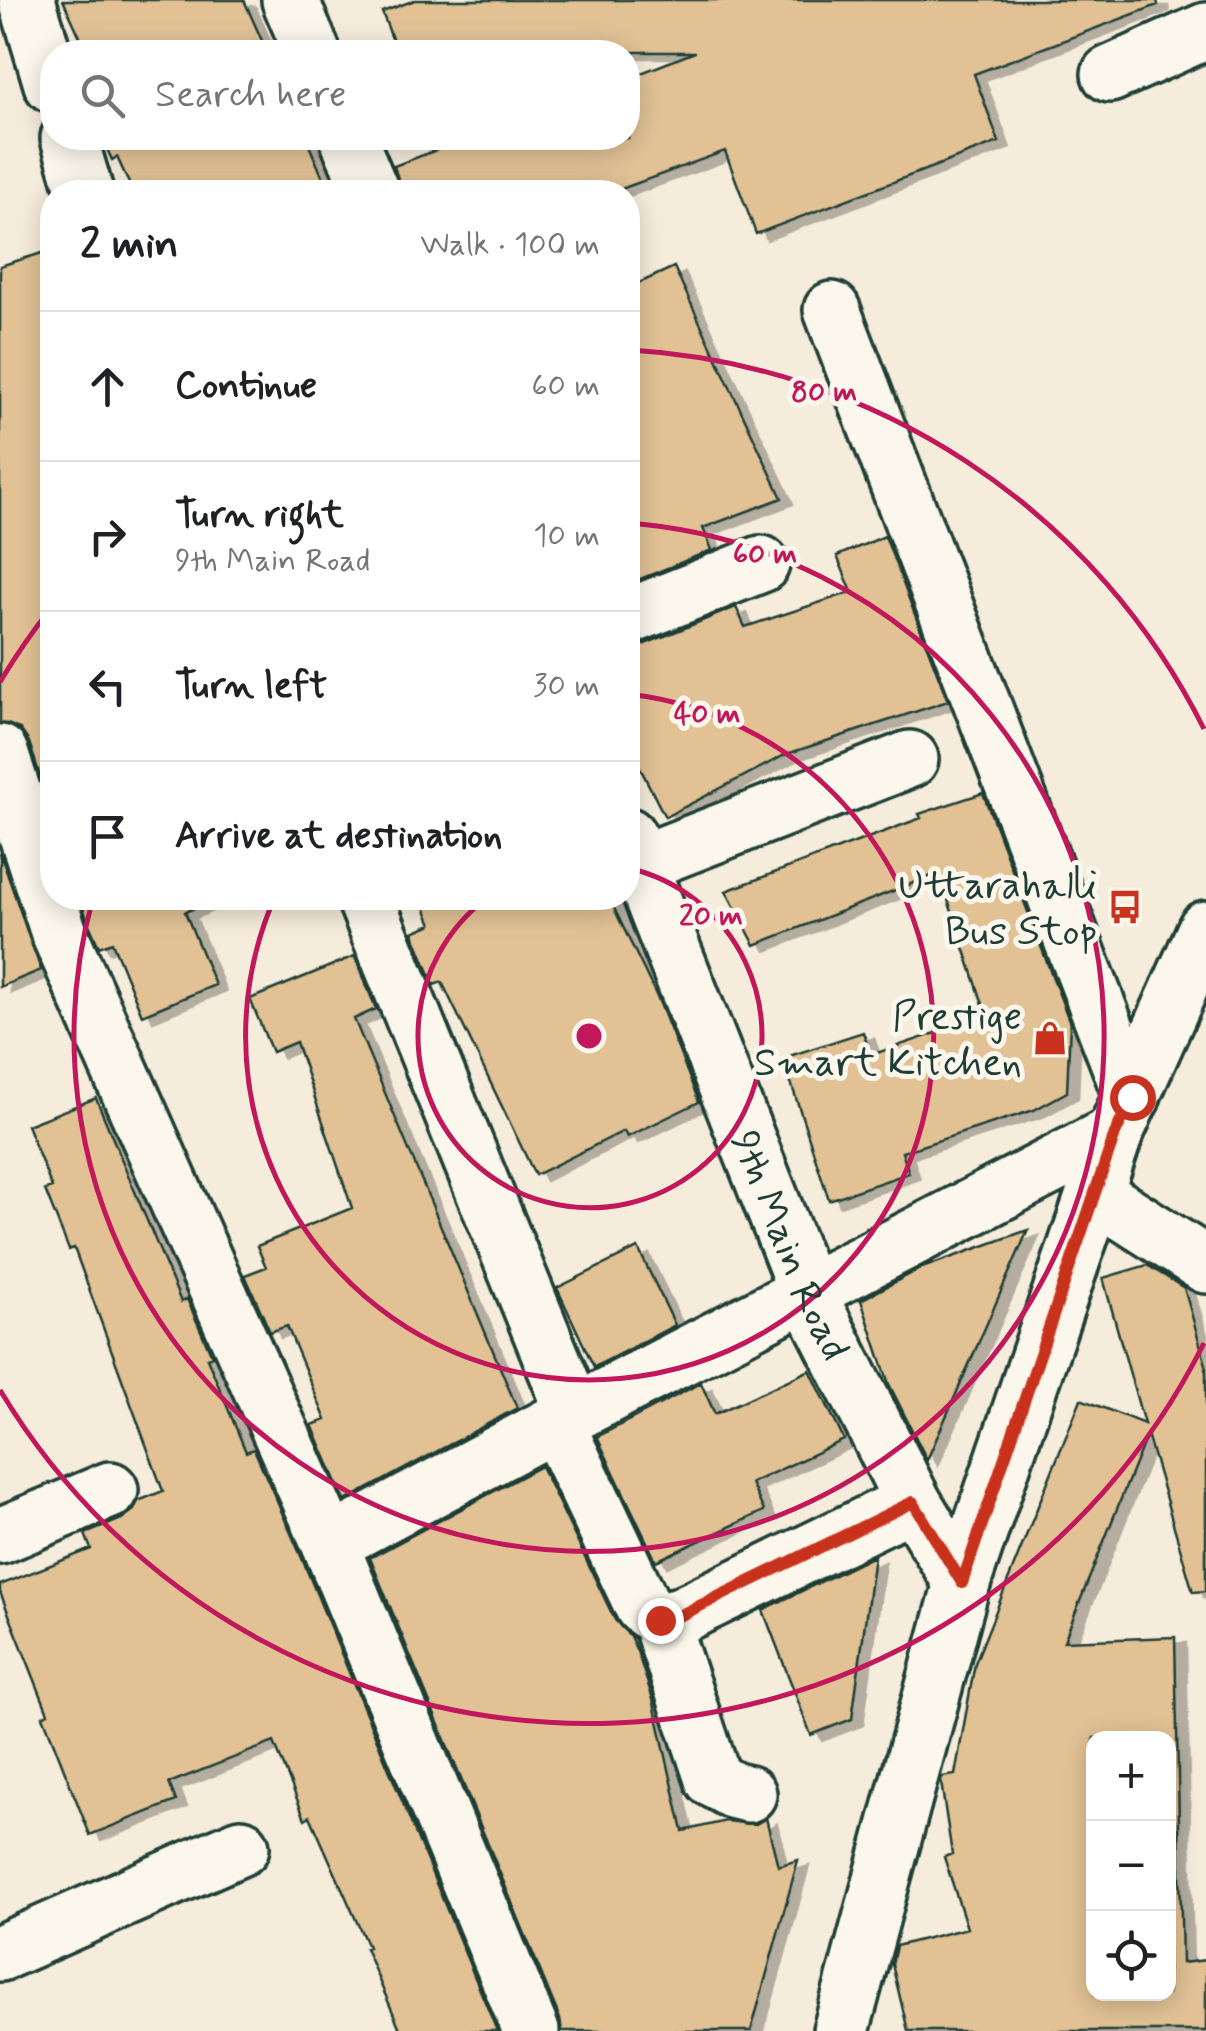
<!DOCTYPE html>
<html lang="en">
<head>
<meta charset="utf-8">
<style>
  :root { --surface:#fff; --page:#f2f2f2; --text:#202124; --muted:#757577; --line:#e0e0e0 }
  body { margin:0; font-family:Mynerve,sans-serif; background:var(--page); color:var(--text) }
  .controls { position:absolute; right:30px; bottom:30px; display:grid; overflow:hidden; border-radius:20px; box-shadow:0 5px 25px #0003 }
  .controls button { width:90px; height:90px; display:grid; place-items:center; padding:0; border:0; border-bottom:2px solid var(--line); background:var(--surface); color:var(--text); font:50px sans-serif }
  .stop { position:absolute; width:30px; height:30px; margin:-22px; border:8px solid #c8321e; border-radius:50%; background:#fff }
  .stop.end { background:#c8321e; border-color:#fff; box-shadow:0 2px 10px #0008 }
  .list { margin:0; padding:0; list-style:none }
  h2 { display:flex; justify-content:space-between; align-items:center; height:130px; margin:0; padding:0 40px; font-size:42px }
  h2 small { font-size:32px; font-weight:400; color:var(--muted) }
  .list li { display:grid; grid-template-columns:65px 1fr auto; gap:30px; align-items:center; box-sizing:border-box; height:150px; padding:0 40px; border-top:2px solid var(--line) }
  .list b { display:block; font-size:38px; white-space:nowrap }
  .list p { margin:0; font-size:32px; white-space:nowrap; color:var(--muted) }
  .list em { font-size:32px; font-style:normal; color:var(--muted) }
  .icon { flex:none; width:55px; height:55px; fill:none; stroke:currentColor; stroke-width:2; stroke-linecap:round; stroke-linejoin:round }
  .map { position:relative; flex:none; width:1206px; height:2031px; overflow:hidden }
  .search { position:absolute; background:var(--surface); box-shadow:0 5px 25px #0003; left:40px; top:40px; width:600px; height:110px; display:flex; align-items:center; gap:25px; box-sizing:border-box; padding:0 35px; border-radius:40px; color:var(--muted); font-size:38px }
  .panel { position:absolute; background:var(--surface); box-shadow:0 5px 25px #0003; left:40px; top:180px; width:600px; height:730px; border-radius:40px }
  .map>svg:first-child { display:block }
</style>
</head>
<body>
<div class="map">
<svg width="1206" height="2031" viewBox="0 0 1206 2031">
  <defs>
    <filter id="shadow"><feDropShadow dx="11" dy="6" stdDeviation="0" flood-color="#0004"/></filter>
  </defs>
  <rect width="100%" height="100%" fill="#f6ecdb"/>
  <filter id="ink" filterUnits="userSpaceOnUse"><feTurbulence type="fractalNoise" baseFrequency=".01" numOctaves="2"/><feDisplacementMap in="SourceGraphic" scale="20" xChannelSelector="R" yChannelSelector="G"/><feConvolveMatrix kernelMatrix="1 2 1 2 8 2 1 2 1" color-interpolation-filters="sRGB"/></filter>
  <g filter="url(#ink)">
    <path fill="#e2c295" stroke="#1f3d34" stroke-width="2.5" fill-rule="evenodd" filter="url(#shadow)" d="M 63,0 L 244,0 L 267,52 L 87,52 Z
      M 415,0 L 1157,0 L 1158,5 L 974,74 L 999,142 L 756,234 L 725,151 L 613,192 L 402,192 L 394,166 L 468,138 L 628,138 L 628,78 L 695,52 L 397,52 L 382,12 Z
      M 102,138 L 306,138 L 329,192 L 133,192 L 117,157 L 112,160 Z
      M 52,250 L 52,813 L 29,742 L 20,729 L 0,723 L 0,266 Z
      M 674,267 L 782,498 L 703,528 L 712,550 L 628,584 L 628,288 Z
      M 885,536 L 948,701 L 787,754 L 665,817 L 628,744 L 628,648 L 640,646 L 736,607 L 745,627 L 852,592 L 837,556 Z
      M 983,793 L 1070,1023 L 1067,1092 L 1034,1110 L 902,1152 L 909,1173 L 829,1200 L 783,1058 L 863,1032 L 871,1055 L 987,1016 L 939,873 L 755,945 L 726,891 L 921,818 L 919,814 Z
      M 0,853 L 41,970 L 0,987 Z
      M 94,898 L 217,898 L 185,912 L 215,985 L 142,1015 L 112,942 L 99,947 L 88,922 L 83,907 L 96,902 Z
      M 421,898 L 609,898 L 659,1001 L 699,1102 L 627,1137 L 624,1131 L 535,1175 L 442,982 L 434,985 L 413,932 L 432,924 Z
      M 355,956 L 376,1009 L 354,1019 L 517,1408 L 345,1501 L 312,1425 L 326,1420 L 287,1326 L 270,1332 L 245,1275 L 266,1267 L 257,1246 L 352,1208 L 296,1042 L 272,1052 L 250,999 Z
      M 96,1098 L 181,1302 L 187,1299 L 212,1356 L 207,1358 L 246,1452 L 254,1449 L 301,1556 L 497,2031 L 401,2031 L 365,1948 L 368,1947 L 310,1816 L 305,1819 L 274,1742 L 169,1783 L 176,1801 L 90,1835 L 43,1716 L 48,1713 L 0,1592 L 0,1585 L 91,1549 L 85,1534 L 122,1519 L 134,1510 L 138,1501 L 163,1491 L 74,1248 L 69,1250 L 45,1190 L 52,1188 L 27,1125 Z
      M 1028,1230 L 974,1353 L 927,1460 L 889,1384 L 861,1300 L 922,1268 Z
      M 638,1248 L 675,1325 L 594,1367 L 557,1288 Z
      M 1147,1265 L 1184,1288 L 1206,1365 L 1206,1591 L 1193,1592 L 1147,1434 L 1064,1641 L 1175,1637 L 1182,1963 L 1206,1960 L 1206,2031 L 908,2031 L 892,1964 L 896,1946 L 967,1928 L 944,1857 L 952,1854 L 941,1782 L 942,1777 L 955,1775 L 975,1663 L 1081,1399 L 1144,1424 L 1103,1278 ZM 1094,1738 L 1168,1738 L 1168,1994 L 1094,1994 Z
      M 810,1370 L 844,1440 L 751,1483 L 764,1511 L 656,1561 L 597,1437 L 701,1383 L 715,1414 Z
      M 541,1466 L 615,1620 L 630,1636 L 637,1651 L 653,1699 L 683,1831 L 726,1821 L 756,1824 L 766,1818 L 778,1866 L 798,1860 L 751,2031 L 562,2031 L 560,2019 L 370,1558 Z
      M 874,1556 L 852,1719 L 811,1735 L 763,1610 Z"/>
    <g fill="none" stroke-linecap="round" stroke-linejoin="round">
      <g stroke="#1f3d34" stroke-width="62">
        <g id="minor">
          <path d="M 27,0 L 52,84"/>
          <path d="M 290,0 L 312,52"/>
          <path d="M 1110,74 L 1206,31"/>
          <path d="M 69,138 L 85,192"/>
          <path d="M 348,138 L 371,192"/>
          <path d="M 832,310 L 1132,1097"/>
          <path d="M 628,617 L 761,564"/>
          <path d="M 0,753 L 59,933 L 330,1544 L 531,2031"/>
          <path id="s1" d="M 628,836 L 807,1292 L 913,1502 L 962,1583"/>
          <path d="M 639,864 L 910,759"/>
          <path d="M 365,898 L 574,1413"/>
          <path d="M 1095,1194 L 1206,1265"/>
          <path d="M 556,1424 L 643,1607 L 660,1620 L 681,1615 L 913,1502"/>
          <path d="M 0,1536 L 110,1490"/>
          <path d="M 330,1544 L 574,1413 L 1115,1133"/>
          <path d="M 660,1620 L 713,1779 L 732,1790 L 748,1794"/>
          <path d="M 0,1953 L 241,1847"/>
        </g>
      </g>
      <g stroke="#1f3d34" stroke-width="62">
        <path id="secondary" d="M 841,2031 L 962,1583 L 1115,1133 L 1206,929"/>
      </g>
      <use href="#minor" stroke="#fbf7ec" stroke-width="55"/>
      <use href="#secondary" stroke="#fbf7ec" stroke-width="55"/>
    </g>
  </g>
  <g fill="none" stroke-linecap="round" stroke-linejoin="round" filter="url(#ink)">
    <path stroke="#c8321e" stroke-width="12" d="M 660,1620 L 681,1615 L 913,1502 L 962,1583 L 1115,1134 L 1132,1097"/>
  </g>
  <g fill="none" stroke="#c2185b" stroke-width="5">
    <path d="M628 868A172 172 0 1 1 487 898"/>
    <path d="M628 694A344 344 0 1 1 274 899"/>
    <path d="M629 523A515 515 0 1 1 93 898"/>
    <path d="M1204 1343A687 687 0 0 1 0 1390M0 682A687 687 0 0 1 51 608M631 350A687 687 0 0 1 1204 729"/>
  </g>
  <defs>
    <g id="bus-bare" transform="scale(2.7)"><path d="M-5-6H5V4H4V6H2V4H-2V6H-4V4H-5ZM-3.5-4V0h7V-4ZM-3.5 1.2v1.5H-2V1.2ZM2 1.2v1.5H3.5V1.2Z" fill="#c8321e" stroke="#fbf7ec" stroke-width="2.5" paint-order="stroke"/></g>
    <g id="shop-bare" transform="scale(2.7)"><path d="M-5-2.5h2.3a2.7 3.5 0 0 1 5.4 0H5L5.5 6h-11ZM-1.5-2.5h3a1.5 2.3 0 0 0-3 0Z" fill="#c8321e" stroke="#fbf7ec" stroke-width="2.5" paint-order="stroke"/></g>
  </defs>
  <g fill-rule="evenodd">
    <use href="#bus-bare" x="1125" y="907"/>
    <use href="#shop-bare" x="1050" y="1038"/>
  </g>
  <g text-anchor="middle" stroke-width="10" stroke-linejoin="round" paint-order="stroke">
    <g font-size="40" fill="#1f3d34" stroke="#fbf7ec" text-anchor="end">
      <text x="1097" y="898">Uttarahalli<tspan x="1097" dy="46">Bus Stop</tspan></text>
      <text x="1022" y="1029">Prestige<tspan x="1022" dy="46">Smart Kitchen</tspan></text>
    </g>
    <g font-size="40" fill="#1f3d34" stroke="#fbf7ec">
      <text dy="14" stroke="none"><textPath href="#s1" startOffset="440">9th Main Road</textPath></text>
    </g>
  </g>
  <circle cx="589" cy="1036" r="15" fill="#c2185b" stroke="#fbf7ec" stroke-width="5"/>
  <g font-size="30" text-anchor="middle" font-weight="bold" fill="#c2185b" stroke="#fbf7ec" stroke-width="10" stroke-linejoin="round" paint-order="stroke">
    <text x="824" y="401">80 m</text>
    <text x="765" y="563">60 m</text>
    <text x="707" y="723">40 m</text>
    <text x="711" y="925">20 m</text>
  </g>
</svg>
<div class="controls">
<button>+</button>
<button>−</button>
<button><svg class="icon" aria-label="locate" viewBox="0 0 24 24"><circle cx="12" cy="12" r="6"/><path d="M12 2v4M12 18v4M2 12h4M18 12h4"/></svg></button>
</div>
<div class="stop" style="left:1132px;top:1097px"></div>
<div class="stop end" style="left:660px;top:1620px"></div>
<div class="search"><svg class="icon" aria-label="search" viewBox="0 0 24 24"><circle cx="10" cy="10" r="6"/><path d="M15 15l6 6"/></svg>Search here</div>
<section class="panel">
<h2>2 min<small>Walk · 100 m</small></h2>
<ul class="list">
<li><svg class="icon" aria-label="ahead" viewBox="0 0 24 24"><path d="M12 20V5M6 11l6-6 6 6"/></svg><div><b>Continue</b></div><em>60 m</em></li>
<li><svg class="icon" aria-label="right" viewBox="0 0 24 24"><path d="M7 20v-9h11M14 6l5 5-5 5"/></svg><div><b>Turn right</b><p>9th Main Road</p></div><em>10 m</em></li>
<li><svg class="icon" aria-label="left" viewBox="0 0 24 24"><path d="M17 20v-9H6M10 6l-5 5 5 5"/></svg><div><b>Turn left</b></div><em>30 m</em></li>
<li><svg class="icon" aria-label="arrive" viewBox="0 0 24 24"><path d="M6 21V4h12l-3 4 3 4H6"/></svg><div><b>Arrive at destination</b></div></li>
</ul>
</section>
</div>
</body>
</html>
